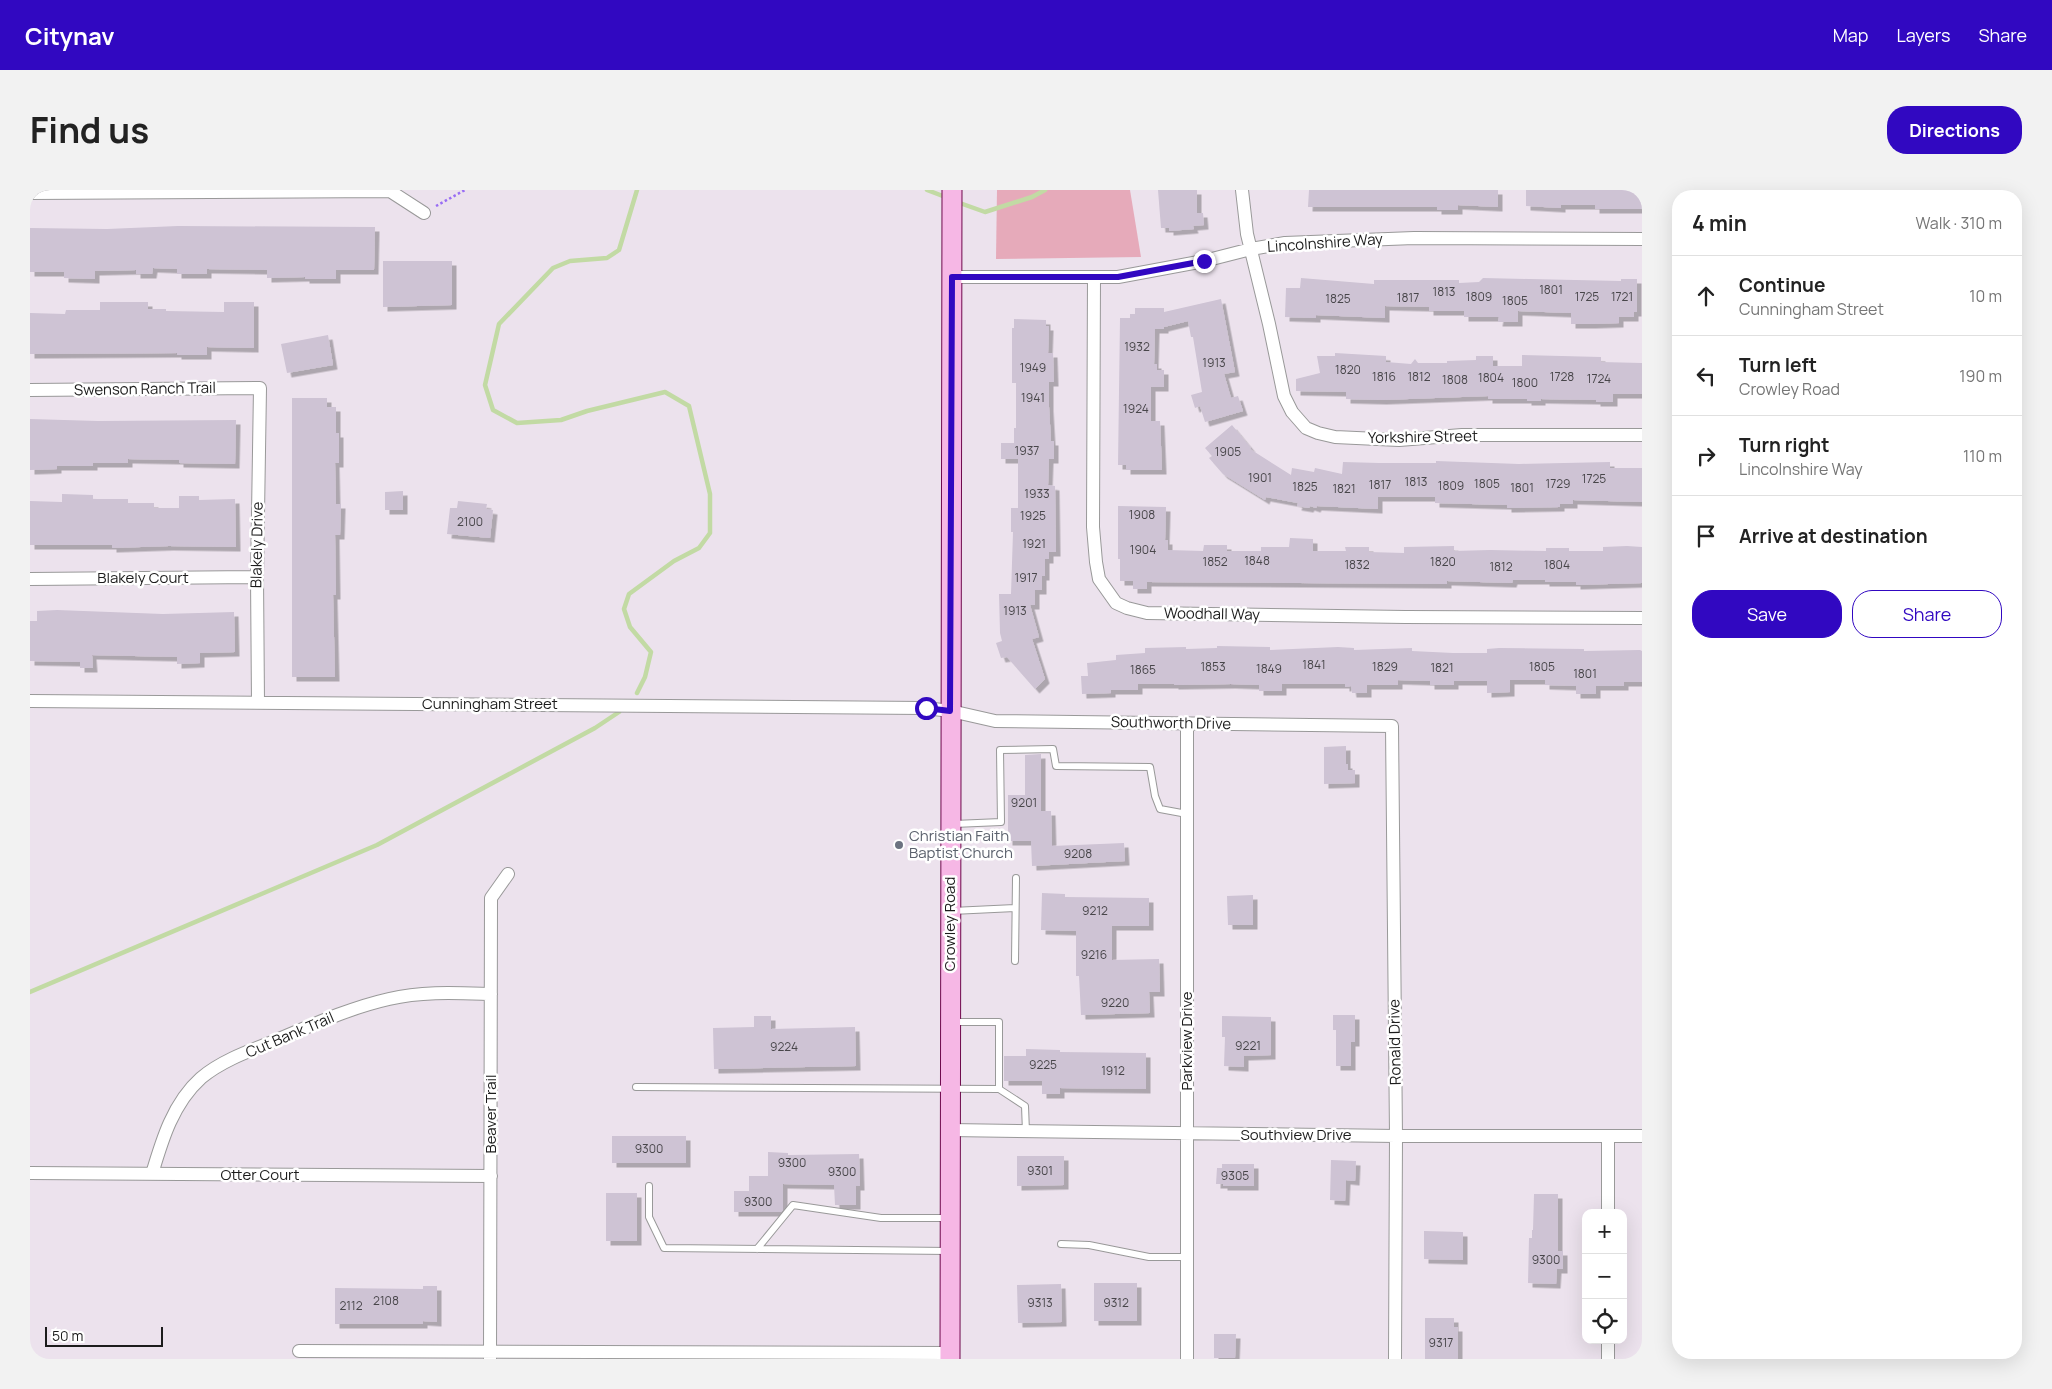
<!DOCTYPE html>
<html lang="en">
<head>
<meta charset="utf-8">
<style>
  :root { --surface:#fff; --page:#f2f2f2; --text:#222; --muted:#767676; --line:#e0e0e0; --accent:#3108c1 }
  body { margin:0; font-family:Manrope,sans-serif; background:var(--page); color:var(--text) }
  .controls { position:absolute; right:15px; bottom:15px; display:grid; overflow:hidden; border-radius:10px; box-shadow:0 5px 20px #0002 }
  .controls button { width:45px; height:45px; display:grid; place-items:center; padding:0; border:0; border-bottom:1px solid var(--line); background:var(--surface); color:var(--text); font:25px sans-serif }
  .scale { position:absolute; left:15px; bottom:12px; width:118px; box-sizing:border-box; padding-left:5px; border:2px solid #1c1c1c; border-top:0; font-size:14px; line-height:18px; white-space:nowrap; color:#1c1c1c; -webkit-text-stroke:4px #fff; paint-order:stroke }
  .stop { position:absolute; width:15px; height:15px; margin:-11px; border:4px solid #3108c1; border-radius:50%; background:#fff }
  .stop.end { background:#3108c1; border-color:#fff; box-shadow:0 1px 5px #0008 }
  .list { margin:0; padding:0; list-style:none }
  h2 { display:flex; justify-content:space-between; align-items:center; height:65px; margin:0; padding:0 20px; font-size:21px }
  h2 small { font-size:16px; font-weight:400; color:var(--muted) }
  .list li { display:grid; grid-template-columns:32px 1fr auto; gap:15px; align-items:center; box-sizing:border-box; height:80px; padding:0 20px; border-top:1px solid var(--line) }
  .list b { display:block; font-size:19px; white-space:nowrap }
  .list p { margin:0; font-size:16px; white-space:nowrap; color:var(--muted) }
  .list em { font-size:16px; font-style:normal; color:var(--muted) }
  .actions { display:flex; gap:10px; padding:15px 20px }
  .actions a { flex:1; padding:11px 0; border:1px solid var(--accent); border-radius:20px; text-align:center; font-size:18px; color:var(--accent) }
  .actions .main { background:var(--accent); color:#fff }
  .icon { flex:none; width:28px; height:28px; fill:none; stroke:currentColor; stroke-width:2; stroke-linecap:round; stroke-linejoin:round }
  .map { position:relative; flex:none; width:1612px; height:1169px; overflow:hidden; border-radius:20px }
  header { display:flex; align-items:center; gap:30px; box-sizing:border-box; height:70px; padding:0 25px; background:var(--accent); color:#fff }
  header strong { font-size:24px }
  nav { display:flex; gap:28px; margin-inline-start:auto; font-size:18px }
  .intro { display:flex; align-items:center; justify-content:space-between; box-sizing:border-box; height:120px; padding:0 30px }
  h1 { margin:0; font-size:35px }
  .button { padding:12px 22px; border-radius:20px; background:var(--accent); color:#fff; font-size:18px; font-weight:700 }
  main { display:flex; gap:30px; padding:0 30px }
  aside { flex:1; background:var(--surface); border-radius:20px; box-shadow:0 5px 20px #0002 }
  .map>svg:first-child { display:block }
</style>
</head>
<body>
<header>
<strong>Citynav</strong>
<nav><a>Map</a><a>Layers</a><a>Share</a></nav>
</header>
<div class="intro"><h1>Find us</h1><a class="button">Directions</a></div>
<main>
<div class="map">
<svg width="1612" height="1169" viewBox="0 0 1612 1169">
  <defs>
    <filter id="shadow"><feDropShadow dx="4.5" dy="4.5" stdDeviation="0" flood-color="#0004"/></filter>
  </defs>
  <rect width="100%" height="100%" fill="#ece2ed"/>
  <path fill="#e6aaba" d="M 967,0 L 1100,0 L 1111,67 L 966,69 Z"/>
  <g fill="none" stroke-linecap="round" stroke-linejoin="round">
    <path stroke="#c2daa4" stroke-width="4.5" d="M 607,0 L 589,60 L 577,68 L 540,71 L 523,78 L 469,134 L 455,195 L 463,220 L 487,233 L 531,230 L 557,221 L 635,202 L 659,216 L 680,304 L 680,343 L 669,358 L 644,371 L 599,404 L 594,419 L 600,437 L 621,462 L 615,487 L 607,503
      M 897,0 L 918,8
      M 927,12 L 955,22 L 1002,7 L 1015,0
      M 0,802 L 347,655 L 565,538 L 589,522"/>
  </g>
  <path fill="#cec3d4" filter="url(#shadow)" d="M 1128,0 L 1167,0 L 1167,23 L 1173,23 L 1174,35 L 1163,36 L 1164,39 L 1139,41 L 1139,38 L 1131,38 Z
    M 1279,0 L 1468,0 L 1468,17 L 1428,15 L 1428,20 L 1407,20 L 1407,17 L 1278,17 Z
    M 1496,0 L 1612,0 L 1612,19 L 1565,19 L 1565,15 L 1531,15 L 1531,18 L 1496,16 Z
    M 148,36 L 345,37 L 344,80 L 306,80 L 306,89 L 275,89 L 275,87 L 237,88 L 237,80 L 177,79 L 177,84 L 147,84 L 147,79 L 123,78 L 122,84 L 106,84 L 106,80 L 65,81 L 65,89 L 34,88 L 34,82 L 0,82 L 0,38 L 77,39 Z
    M 353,71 L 422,71 L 422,115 L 353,117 Z
    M 1271,88 L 1344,94 L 1344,90 L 1429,90 L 1429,93 L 1449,92 L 1453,88 L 1591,91 L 1591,89 L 1607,89 L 1607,122 L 1604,122 L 1604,127 L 1589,127 L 1589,133 L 1561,134 L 1541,134 L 1541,123 L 1488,121 L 1488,132 L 1468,132 L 1469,127 L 1434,127 L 1434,121 L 1399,121 L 1399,117 L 1355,116 L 1355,128 L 1286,125 L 1286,128 L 1255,127 L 1256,98 L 1270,98 Z
    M 1191,109 L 1205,182 L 1194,184 L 1201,208 L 1208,206 L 1213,221 L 1175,232 L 1170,216 L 1165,218 L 1161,205 L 1172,202 L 1163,147 L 1161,147 L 1158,131 L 1134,137 L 1134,139 L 1125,139 L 1124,174 L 1127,174 L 1127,180 L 1134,180 L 1134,197 L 1121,197 L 1121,231 L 1130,231 L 1132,280 L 1096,280 L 1096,275 L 1088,275 L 1090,128 L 1100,128 L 1100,124 L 1105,124 L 1105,118 L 1134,118 L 1134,122 Z
    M 70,112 L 118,112 L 118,119 L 136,119 L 136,121 L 194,122 L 194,112 L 224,112 L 224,158 L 177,157 L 177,165 L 147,165 L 147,163 L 0,164 L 0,123 L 35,124 L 36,120 L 70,120 Z
    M 984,129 L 1016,130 L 1016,136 L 1019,136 L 1018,163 L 1023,163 L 1024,192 L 1019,192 L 1019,217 L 1021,251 L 1024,251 L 1024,269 L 1019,269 L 1018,295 L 1025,296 L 1026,362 L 1019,362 L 1019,369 L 1015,369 L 1015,386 L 1012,386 L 1012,400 L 1005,400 L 1005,415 L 1000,415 L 1009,447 L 1002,449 L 1015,489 L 1005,499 L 977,467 L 971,468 L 966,453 L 972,451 L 970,443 L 969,404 L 981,404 L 983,342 L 981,342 L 981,318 L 988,318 L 988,269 L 971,269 L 971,253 L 984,253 L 984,238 L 986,238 L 986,193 L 982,193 L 982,138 L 984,138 Z
    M 298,145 L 303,175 L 257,183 L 251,154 Z
    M 1305,163 L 1356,166 L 1356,172 L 1381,174 L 1385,169 L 1388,173 L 1417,173 L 1417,171 L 1446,170 L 1446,166 L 1463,166 L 1463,176 L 1492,176 L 1492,165 L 1571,167 L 1571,172 L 1612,173 L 1612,204 L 1583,204 L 1583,212 L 1566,212 L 1566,210 L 1511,209 L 1511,211 L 1497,211 L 1497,209 L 1458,209 L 1458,206 L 1352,210 L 1316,209 L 1316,202 L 1266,201 L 1266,189 L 1290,183 L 1287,166 L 1305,166 Z
    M 262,208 L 297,208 L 297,217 L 306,217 L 306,243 L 309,243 L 309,273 L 305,273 L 306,314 L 311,314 L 310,345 L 305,345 L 306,405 L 303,405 L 305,487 L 262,487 Z
    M 0,229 L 68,231 L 206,230 L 205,274 L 149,273 L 149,270 L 98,269 L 98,273 L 63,273 L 63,276 L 27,276 L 27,279 L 0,280 Z
    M 1202,235 L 1221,258 L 1220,259 L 1261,285 L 1262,278 L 1284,282 L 1285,278 L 1312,284 L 1313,272 L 1349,273 L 1406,273 L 1406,271 L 1489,274 L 1580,272 L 1580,278 L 1612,278 L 1612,312 L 1543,310 L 1543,314 L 1530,314 L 1530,317 L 1477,318 L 1477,315 L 1405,313 L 1405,307 L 1348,307 L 1348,319 L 1287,316 L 1286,318 L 1280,316 L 1279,318 L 1267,316 L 1268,313 L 1236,307 L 1235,310 L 1193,284 L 1179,268 L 1182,266 L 1175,258 Z
    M 373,301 L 373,320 L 355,320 L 355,302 Z
    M 32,304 L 63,305 L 63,309 L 98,309 L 98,313 L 124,313 L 124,318 L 149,318 L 149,306 L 169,306 L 169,310 L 205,309 L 206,357 L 139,356 L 82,358 L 82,355 L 0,355 L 0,311 L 32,312 Z
    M 428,311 L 457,314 L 456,319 L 463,320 L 460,348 L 417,344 L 420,318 L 427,318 Z
    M 1088,316 L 1136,317 L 1135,350 L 1138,350 L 1138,360 L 1173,361 L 1174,355 L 1197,355 L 1197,361 L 1231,361 L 1231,357 L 1259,357 L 1260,348 L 1283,349 L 1283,361 L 1316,361 L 1315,357 L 1339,357 L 1339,362 L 1374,363 L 1374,357 L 1424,356 L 1424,361 L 1460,360 L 1516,361 L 1516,358 L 1539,358 L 1539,361 L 1573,361 L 1573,357 L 1597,356 L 1612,357 L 1612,393 L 1546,395 L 1546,392 L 1515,392 L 1515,390 L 1483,390 L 1482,393 L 1417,391 L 1417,394 L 1117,392 L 1117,399 L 1103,399 L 1103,391 L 1090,391 L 1090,369 L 1088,369 Z
    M 27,420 L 133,424 L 204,422 L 205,462 L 170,463 L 170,473 L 147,474 L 147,467 L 62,465 L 63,478 L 50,478 L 50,472 L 0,471 L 0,431 L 7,431 L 7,421 Z
    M 1187,456 L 1240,457 L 1240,460 L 1308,457 L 1324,458 L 1324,460 L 1382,458 L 1382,461 L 1423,463 L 1457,463 L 1457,459 L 1469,458 L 1554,459 L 1554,461 L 1610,460 L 1612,461 L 1612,492 L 1594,492 L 1594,496 L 1566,496 L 1566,504 L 1546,504 L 1546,496 L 1515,495 L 1515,490 L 1480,490 L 1480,502 L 1457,503 L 1457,491 L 1424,491 L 1424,495 L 1400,495 L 1400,491 L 1368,490 L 1368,495 L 1337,495 L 1337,503 L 1322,503 L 1321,496 L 1315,497 L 1315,494 L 1252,494 L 1252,501 L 1229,501 L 1229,495 L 1201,494 L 1144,495 L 1144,494 L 1108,494 L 1108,500 L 1081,500 L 1081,503 L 1052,504 L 1051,486 L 1058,486 L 1057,473 L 1086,470 L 1086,465 L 1115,463 L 1115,458 L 1156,457 L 1156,459 L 1187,458 Z
    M 1316,556 L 1316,574 L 1318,574 L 1318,580 L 1325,580 L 1325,593 L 1294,594 L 1294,557 Z
    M 1011,564 L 1011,621 L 1021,621 L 1022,656 L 1094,653 L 1095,671 L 1002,676 L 1001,651 L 978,651 L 978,605 L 995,605 L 995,565 Z
    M 1012,703 L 1035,704 L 1035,707 L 1119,708 L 1119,736 L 1082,736 L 1082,770 L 1129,769 L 1130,802 L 1119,802 L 1120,823 L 1051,825 L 1049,786 L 1046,786 L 1046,741 L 1011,740 Z
    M 1223,705 L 1223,735 L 1198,735 L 1197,706 Z
    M 1303,825 L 1325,825 L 1325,852 L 1321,852 L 1321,876 L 1306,876 L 1306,840 L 1303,840 Z
    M 724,826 L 741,826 L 741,839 L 825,837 L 826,876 L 684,879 L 683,838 L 724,837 Z
    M 1192,826 L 1241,827 L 1241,865 L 1214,866 L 1214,877 L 1194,876 L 1195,847 L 1192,847 Z
    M 996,859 L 1030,860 L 1030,862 L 1116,863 L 1116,899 L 1030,898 L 1030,904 L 1012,904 L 1012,891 L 974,891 L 974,866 L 996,866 Z
    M 582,946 L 656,946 L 656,973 L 582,973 Z
    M 738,962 L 758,963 L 758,965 L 829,964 L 830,996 L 826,996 L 826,1015 L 805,1015 L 804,995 L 753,994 L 753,1020 L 751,1022 L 704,1022 L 704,1001 L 719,1001 L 719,986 L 738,986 Z
    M 987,966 L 1034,966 L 1034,995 L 987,996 Z
    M 1301,970 L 1326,971 L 1325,991 L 1316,990 L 1315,1011 L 1300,1010 Z
    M 1192,974 L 1224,974 L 1224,996 L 1193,996 L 1193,994 L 1186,994 L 1187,978 L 1192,978 Z
    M 576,1003 L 607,1003 L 607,1051 L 576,1051 Z
    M 1504,1004 L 1528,1004 L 1528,1061 L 1533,1061 L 1533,1079 L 1527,1079 L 1526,1094 L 1498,1093 L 1499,1048 L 1502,1048 L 1502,1040 L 1503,1040 Z
    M 1394,1041 L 1433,1042 L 1433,1070 L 1394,1069 Z
    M 1064,1093 L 1107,1093 L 1107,1131 L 1064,1131 Z
    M 1031,1094 L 1032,1132 L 988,1133 L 987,1095 Z
    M 393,1096 L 407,1096 L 407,1132 L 393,1131 L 393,1134 L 305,1134 L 305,1098 L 393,1099 Z
    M 1395,1128 L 1424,1128 L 1424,1137 L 1428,1137 L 1428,1169 L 1395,1169 Z
    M 1184,1144 L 1206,1144 L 1205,1168 L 1184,1168 Z"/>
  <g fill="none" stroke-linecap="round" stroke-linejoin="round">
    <g stroke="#999" stroke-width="8">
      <path id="service" d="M 924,634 L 971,632 L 970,560 L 1023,559 L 1026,576 L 1120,577 L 1125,606 L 1130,619 L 1157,624
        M 922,721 L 985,718
        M 985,771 L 986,688
        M 606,897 L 969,899 L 969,832 L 923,832
        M 969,899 L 995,916 L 996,942
        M 619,996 L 619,1027 L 634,1058 L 919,1061
        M 1031,1054 L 1059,1055 L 1119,1067 L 1157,1067
        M 727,1059 L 763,1015 L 851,1028 L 918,1028"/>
    </g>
    <g stroke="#999" stroke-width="14">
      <path id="minor" d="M 1212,0 L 1217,44 L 1239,134 L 1254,206 L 1262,222 L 1276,238 L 1288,243 L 1305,247 L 1369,250 L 1432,245 L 1612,245
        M 0,3 L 360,1 L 394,23
        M 922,87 L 1088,87 L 1174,71 L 1221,59 L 1255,53 L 1384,48 L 1612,49
        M 1064,87 L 1063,337 L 1066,372 L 1069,389 L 1086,413 L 1097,418 L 1117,423 L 1375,427 L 1612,428
        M 0,200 L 230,198 L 227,387 L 228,513
        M 0,389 L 227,387
        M 0,511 L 895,518 L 921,521 L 965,531 L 1362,536 L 1366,946 L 1365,1169
        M 920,940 L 1366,946 L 1612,946
        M 0,983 L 461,986
        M 122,984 C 132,950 143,913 171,888 C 191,871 219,861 242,852 C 280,836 319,818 359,809 C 393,801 427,803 461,804
        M 1578,1023 L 1578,946
        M 269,1161 L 920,1163
        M 460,1169 L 461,708 L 478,684
        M 1157,1169 L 1157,533
        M 1578,1169 L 1578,1150"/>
    </g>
    <g stroke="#6e094c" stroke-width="21">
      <path id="secondary" d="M 920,1169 L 922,0"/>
    </g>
    <path stroke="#996df4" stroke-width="2.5" stroke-dasharray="2.5 2.5" stroke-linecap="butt" d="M 406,16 L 435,0"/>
    <use href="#service" stroke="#fff" stroke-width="6"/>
    <use href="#minor" stroke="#fff" stroke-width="12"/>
    <use href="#secondary" stroke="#f6b7e5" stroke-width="19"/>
  </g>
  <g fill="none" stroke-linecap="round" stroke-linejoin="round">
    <path stroke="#3108c1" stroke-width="6" d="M 896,518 L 920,521 L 922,87 L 1088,87 L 1174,71"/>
  </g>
  <circle fill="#6b7280" stroke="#fff" stroke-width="2" cx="869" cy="655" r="5"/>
  <g text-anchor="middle" stroke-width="5" stroke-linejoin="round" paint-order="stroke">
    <g font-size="12" fill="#48464a">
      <text x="1521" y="104">1801</text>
      <text x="1414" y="106">1813</text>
      <text x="1449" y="111">1809</text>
      <text x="1557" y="111">1725</text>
      <text x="1592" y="111">1721</text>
      <text x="1378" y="112">1817</text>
      <text x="1308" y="113">1825</text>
      <text x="1485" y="115">1805</text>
      <text x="1107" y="161">1932</text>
      <text x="1184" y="177">1913</text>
      <text x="1003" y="182">1949</text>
      <text x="1318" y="184">1820</text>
      <text x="1354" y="191">1816</text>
      <text x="1389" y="191">1812</text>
      <text x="1532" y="191">1728</text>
      <text x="1461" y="192">1804</text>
      <text x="1569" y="193">1724</text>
      <text x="1425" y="194">1808</text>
      <text x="1495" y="197">1800</text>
      <text x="1003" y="212">1941</text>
      <text x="1106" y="223">1924</text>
      <text x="997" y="265">1937</text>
      <text x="1198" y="266">1905</text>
      <text x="1230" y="292">1901</text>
      <text x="1564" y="293">1725</text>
      <text x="1386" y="296">1813</text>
      <text x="1457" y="298">1805</text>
      <text x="1528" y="298">1729</text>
      <text x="1350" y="299">1817</text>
      <text x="1421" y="300">1809</text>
      <text x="1275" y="301">1825</text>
      <text x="1492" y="302">1801</text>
      <text x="1314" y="303">1821</text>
      <text x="1007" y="308">1933</text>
      <text x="1112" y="329">1908</text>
      <text x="1003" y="330">1925</text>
      <text x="440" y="336">2100</text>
      <text x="1004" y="358">1921</text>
      <text x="1113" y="364">1904</text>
      <text x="1227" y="375">1848</text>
      <text x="1185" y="376">1852</text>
      <text x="1413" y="376">1820</text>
      <text x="1327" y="379">1832</text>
      <text x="1527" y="379">1804</text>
      <text x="1471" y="381">1812</text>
      <text x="996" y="392">1917</text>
      <text x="985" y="425">1913</text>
      <text x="1284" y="479">1841</text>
      <text x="1183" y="481">1853</text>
      <text x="1355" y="481">1829</text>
      <text x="1512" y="481">1805</text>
      <text x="1412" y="482">1821</text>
      <text x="1239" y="483">1849</text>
      <text x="1113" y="484">1865</text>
      <text x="1555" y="488">1801</text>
      <text x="994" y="617">9201</text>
      <text x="1048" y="668">9208</text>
      <text x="1065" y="725">9212</text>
      <text x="1064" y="769">9216</text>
      <text x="1085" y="817">9220</text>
      <text x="1218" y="860">9221</text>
      <text x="754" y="861">9224</text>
      <text x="1013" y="879">9225</text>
      <text x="1083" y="885">1912</text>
      <text x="619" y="963">9300</text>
      <text x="762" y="977">9300</text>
      <text x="1010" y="985">9301</text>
      <text x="812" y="986">9300</text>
      <text x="1205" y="990">9305</text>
      <text x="728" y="1016">9300</text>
      <text x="1516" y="1074">9300</text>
      <text x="356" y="1115">2108</text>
      <text x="1010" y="1117">9313</text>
      <text x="1086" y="1117">9312</text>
      <text x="321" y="1120">2112</text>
      <text x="1411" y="1157">9317</text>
    </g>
    <g font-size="15" fill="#1c1c1c" stroke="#fff">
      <text transform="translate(1295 53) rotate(-4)" y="5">Lincolnshire Way</text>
      <text transform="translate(115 199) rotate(-1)" y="5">Swenson Ranch Trail</text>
      <text transform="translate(1393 247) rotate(-1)" y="5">Yorkshire Street</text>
      <text transform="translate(227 355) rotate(-89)" y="5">Blakely Drive</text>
      <text x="113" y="393">Blakely Court</text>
      <text transform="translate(1182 424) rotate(1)" y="5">Woodhall Way</text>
      <text x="460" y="519">Cunningham Street</text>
      <text transform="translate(1141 533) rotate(1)" y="5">Southworth Drive</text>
      <text transform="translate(920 734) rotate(-90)" y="5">Crowley Road</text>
      <text transform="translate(260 845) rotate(-23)" y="5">Cut Bank Trail</text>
      <text transform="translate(1157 851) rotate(-90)" y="5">Parkview Drive</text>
      <text transform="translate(1365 852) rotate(-91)" y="5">Ronald Drive</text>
      <text transform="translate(461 924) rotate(-90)" y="5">Beaver Trail</text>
      <text x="1266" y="950">Southview Drive</text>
      <text x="230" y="990">Otter Court</text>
    </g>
    <g font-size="15" fill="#5b616d" stroke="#fff" text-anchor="start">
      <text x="879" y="651">Christian Faith<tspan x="879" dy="17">Baptist Church</tspan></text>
    </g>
  </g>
</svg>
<div class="controls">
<button>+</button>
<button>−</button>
<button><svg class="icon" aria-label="locate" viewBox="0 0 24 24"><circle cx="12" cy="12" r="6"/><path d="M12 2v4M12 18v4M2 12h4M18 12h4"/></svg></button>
</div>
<div class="scale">50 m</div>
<div class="stop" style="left:896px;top:518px"></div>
<div class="stop end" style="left:1174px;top:71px"></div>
</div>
<aside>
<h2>4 min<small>Walk · 310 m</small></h2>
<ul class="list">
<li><svg class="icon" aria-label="ahead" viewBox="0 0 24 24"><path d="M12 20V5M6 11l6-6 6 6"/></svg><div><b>Continue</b><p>Cunningham Street</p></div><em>10 m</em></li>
<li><svg class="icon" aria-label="left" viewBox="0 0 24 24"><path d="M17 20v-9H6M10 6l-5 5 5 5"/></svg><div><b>Turn left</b><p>Crowley Road</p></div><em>190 m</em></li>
<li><svg class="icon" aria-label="right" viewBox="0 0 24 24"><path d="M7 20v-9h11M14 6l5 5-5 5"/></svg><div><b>Turn right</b><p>Lincolnshire Way</p></div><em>110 m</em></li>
<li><svg class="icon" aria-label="arrive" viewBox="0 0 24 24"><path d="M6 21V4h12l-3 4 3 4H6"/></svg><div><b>Arrive at destination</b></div></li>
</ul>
<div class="actions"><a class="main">Save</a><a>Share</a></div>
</aside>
</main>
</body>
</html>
